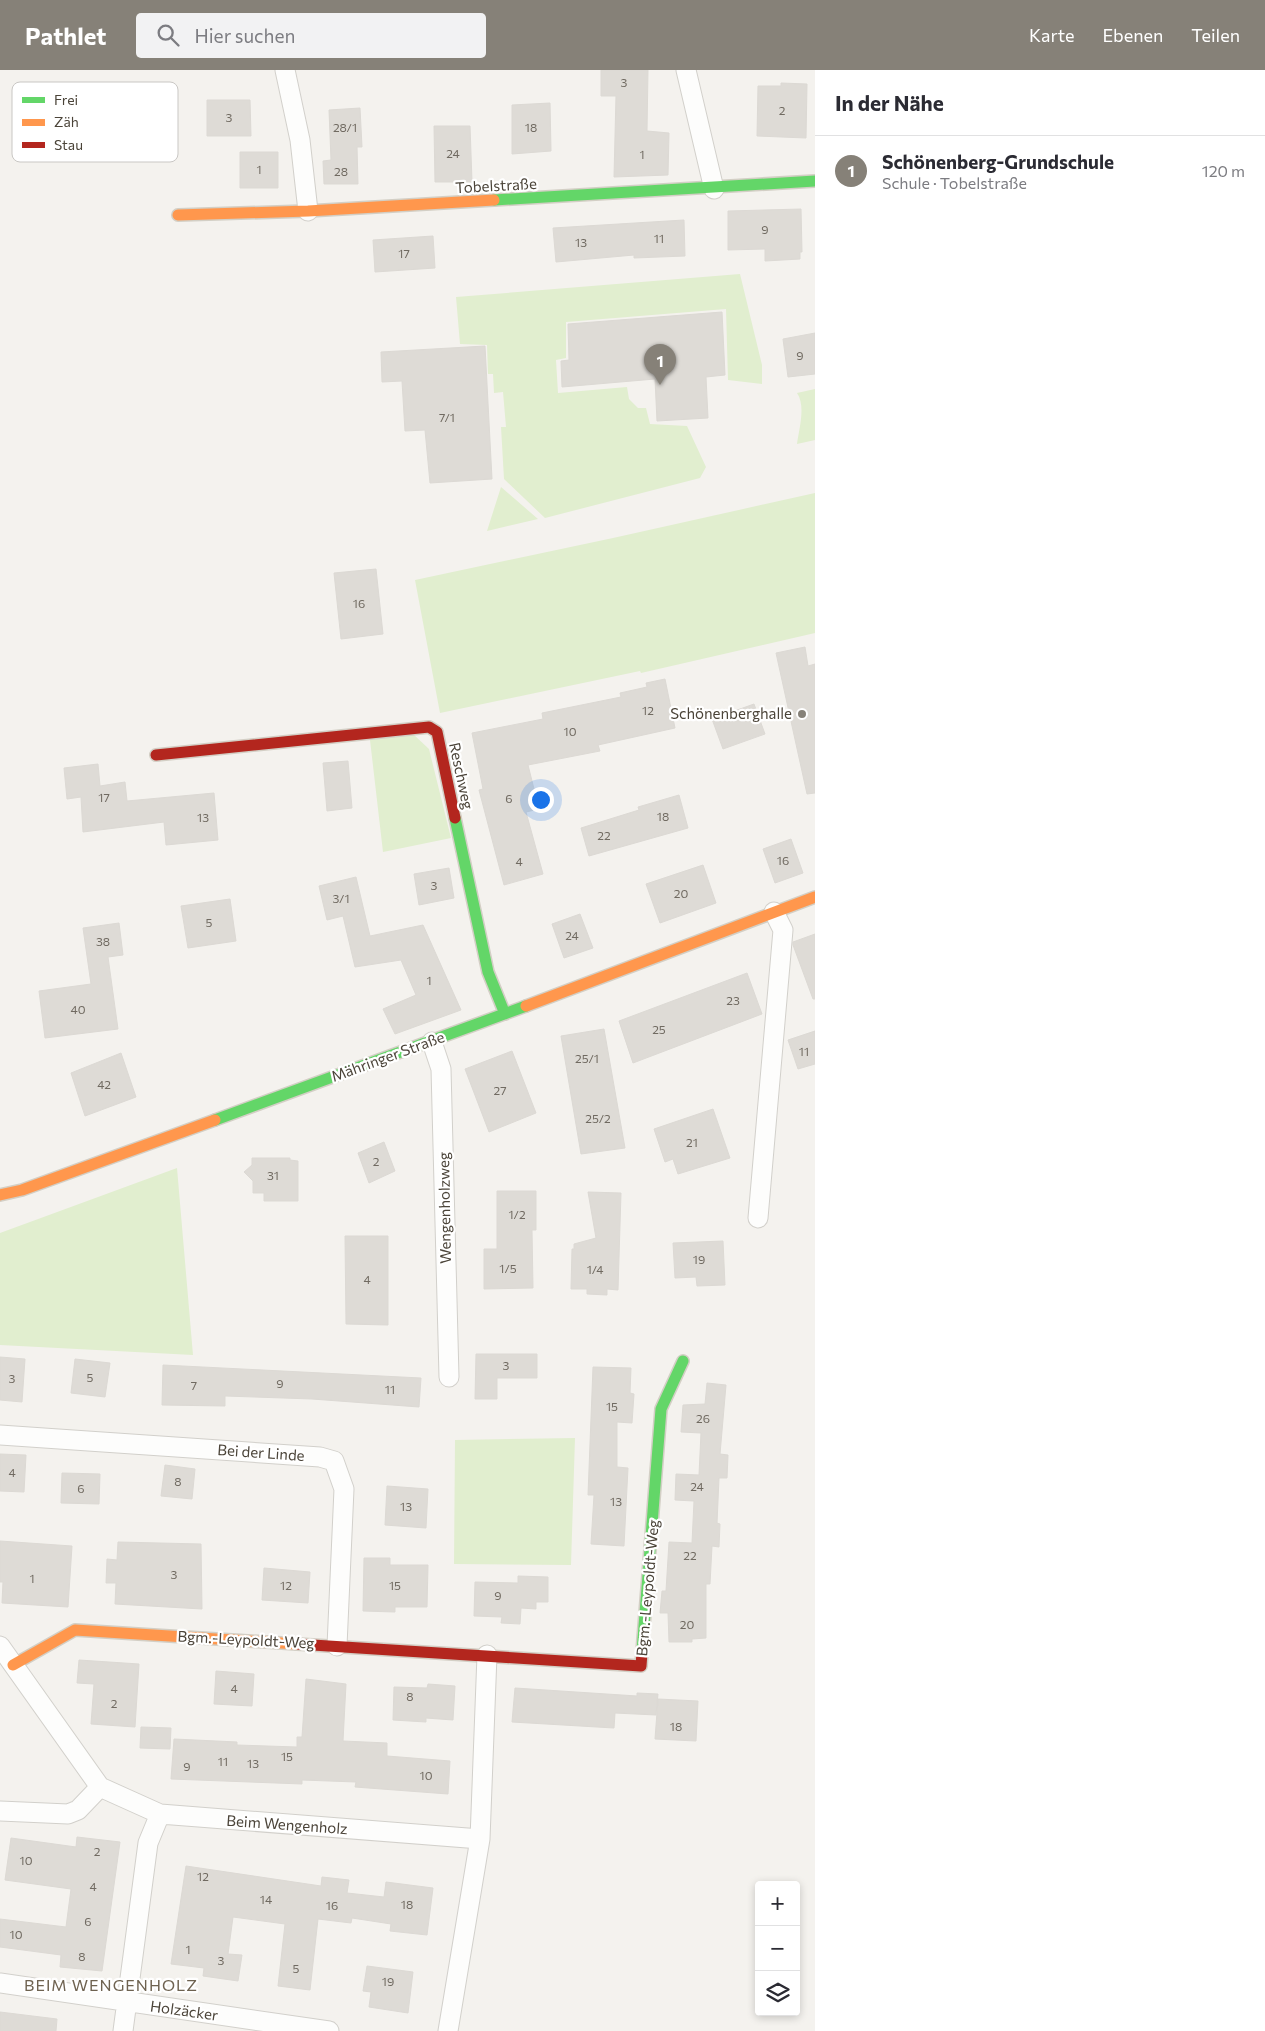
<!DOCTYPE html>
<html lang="de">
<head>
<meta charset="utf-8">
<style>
  :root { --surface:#fff; --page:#f2f2f3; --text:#2b2b33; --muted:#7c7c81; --line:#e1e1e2; --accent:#868178 }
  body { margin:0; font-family:Commissioner,sans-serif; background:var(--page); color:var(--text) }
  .controls { position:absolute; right:15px; bottom:15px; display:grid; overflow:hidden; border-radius:5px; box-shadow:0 2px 8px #0003 }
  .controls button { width:45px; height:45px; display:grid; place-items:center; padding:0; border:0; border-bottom:1px solid var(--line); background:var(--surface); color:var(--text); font:25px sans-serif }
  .you { position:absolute; left:540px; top:729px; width:18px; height:18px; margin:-12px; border:4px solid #fff; border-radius:50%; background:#1a73e8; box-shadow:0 0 0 8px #1a73e833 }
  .badge { display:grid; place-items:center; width:32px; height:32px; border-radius:50%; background:var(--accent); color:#fff; font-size:16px; font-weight:700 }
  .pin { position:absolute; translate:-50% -41px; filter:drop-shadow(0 1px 2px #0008) }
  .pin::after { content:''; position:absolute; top:26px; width:18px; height:15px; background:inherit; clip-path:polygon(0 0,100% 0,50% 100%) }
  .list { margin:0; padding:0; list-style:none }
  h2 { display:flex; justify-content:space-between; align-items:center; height:65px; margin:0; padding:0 20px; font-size:21px }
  h2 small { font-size:16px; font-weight:400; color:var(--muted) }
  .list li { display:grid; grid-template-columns:32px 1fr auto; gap:15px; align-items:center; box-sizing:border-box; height:70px; padding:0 20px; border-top:1px solid var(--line) }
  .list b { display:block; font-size:19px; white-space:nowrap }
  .list p { margin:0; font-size:16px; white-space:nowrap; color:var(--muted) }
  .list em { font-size:16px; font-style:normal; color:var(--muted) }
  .icon { flex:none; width:28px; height:28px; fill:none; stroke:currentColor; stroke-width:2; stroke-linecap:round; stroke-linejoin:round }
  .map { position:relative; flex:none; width:815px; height:1961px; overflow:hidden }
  header { display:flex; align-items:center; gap:30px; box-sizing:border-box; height:70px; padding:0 25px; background:var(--accent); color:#fff }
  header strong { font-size:24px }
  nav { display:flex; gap:28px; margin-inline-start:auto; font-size:18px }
  .search { width:350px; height:45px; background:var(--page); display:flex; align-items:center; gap:12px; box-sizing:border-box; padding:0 18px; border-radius:5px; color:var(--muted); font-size:19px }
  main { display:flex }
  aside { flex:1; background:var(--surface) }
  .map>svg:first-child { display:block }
</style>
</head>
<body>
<header>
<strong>Pathlet</strong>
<div class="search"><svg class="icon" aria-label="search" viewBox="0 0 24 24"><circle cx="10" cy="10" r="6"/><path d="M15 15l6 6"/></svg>Hier suchen</div>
<nav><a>Karte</a><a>Ebenen</a><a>Teilen</a></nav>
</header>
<main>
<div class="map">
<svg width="815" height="1961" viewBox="0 0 815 1961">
  <rect width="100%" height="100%" fill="#f4f2ee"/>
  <path fill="#e1eecf" d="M 740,204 L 762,295 L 762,314 L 728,310 L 726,239 L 566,252 L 566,288 L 556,290 L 558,323 L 627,317 L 629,329 L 638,338 L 646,338 L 650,354 L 687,356 L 706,397 L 700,408 L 545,448 L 504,409 L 501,357 L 506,357 L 503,322 L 494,323 L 493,304 L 488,304 L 487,275 L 460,274 L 456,227 Z
    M 815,319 L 815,370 L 797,374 C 799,359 806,336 797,323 Z
    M 501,417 L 538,449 L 487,461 Z
    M 815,423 L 815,563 L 641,603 L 640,601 L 440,643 L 415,510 L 613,468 Z
    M 413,664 L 429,679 L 451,768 L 383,782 L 370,670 Z
    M 177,1098 L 193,1285 L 0,1275 L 0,1163 Z
    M 575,1368 L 571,1495 L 454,1494 L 455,1370 Z"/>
  <path fill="#dedbd6" stroke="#dcd9d4" d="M 601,0 L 648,0 L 647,61 L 669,63 L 668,105 L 614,107 L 616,26 L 601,26 Z
    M 781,13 L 807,14 L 806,68 L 757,66 L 758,16 L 781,16 Z
    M 207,30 L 250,30 L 251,66 L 207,66 Z
    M 550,33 L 551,81 L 512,84 L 512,35 Z
    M 360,38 L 362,77 L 357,77 L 358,114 L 324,114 L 323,91 L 331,90 L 329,40 Z
    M 434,56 L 470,56 L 472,112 L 435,112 Z
    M 240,82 L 278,82 L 278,118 L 240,118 Z
    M 801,139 L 802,182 L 800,182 L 800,189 L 765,191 L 765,179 L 728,180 L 728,141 Z
    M 684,150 L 685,186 L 634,188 L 634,185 L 556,192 L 553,158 Z
    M 433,166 L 435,198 L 375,202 L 373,170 Z
    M 722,242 L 725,305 L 706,307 L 708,348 L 657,351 L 655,309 L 562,317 L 561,291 L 569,290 L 568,254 Z
    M 815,263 L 815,304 L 788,307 L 783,269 Z
    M 485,276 L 492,409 L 430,413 L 425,360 L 405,361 L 402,311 L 382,312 L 381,282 Z
    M 376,499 L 383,564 L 341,569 L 334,503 Z
    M 805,577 L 808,596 L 815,594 L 815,723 L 807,724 L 776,583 Z
    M 665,609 L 675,658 L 598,675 L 600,681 L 528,695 L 539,739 L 526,742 L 543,804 L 504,815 L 479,720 L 483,719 L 472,663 L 543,649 L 542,643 L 621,627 L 620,623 L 647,617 L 646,613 Z
    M 754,634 L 765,664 L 723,679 L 712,649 Z
    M 348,691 L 352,738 L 327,741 L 323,693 Z
    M 98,694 L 100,716 L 125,712 L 127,731 L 214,723 L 218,770 L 166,775 L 164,752 L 83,762 L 81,727 L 67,729 L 64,698 Z
    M 679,725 L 688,758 L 589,786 L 581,758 L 639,740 L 638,737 Z
    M 791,769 L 803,803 L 775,813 L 763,779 Z
    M 703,795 L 716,833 L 660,853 L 646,814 Z
    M 449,798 L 454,828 L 419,835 L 414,804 Z
    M 356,807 L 370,866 L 423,855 L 461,940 L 395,964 L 383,939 L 416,925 L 401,890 L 355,897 L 343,846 L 327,850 L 319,816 Z
    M 230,829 L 236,871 L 188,878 L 181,836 Z
    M 580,844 L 593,878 L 564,888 L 552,854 Z
    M 119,853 L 123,885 L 108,887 L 118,959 L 45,968 L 39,921 L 91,914 L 83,858 Z
    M 815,864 L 815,929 L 813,929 L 793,875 L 793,872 Z
    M 747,903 L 762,944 L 633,993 L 619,951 Z
    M 604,959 L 625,1078 L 581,1084 L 561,966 Z
    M 815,961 L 815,994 L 798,999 L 788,970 Z
    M 512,981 L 536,1043 L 489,1062 L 465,999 Z
    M 121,983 L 136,1027 L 85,1046 L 71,1003 Z
    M 713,1039 L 730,1088 L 678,1104 L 673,1089 L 665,1092 L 654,1059 Z
    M 384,1072 L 395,1101 L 369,1113 L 358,1083 Z
    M 252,1088 L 290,1088 L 290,1090 L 298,1091 L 298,1131 L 264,1131 L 264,1123 L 253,1123 L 253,1111 L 244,1102 L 252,1095 Z
    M 497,1121 L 536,1121 L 536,1160 L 532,1160 L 533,1218 L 484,1219 L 484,1179 L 497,1179 Z
    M 588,1122 L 621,1123 L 618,1220 L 607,1219 L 607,1225 L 587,1224 L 587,1219 L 571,1219 L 572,1179 L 574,1179 L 574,1174 L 596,1168 Z
    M 345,1166 L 388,1166 L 388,1255 L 346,1254 Z
    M 723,1171 L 725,1215 L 697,1216 L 696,1207 L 675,1208 L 673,1173 Z
    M 476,1284 L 537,1284 L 537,1308 L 497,1308 L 497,1329 L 475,1329 Z
    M 0,1287 L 25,1289 L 22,1332 L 0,1330 Z
    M 75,1289 L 110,1293 L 105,1327 L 71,1323 Z
    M 163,1295 L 421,1308 L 419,1337 L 312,1329 L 225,1326 L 225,1336 L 162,1335 Z
    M 593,1297 L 631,1298 L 630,1323 L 634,1324 L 632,1353 L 617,1352 L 617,1397 L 628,1398 L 624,1476 L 591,1474 L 594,1425 L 588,1425 Z
    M 707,1313 L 726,1315 L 720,1384 L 728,1385 L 727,1408 L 719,1408 L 717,1453 L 720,1454 L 719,1477 L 712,1476 L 710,1514 L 706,1514 L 706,1568 L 692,1569 L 692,1572 L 669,1572 L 668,1543 L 660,1543 L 662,1521 L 666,1521 L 669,1472 L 692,1473 L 694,1431 L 675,1430 L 676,1404 L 699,1405 L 701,1363 L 681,1362 L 683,1335 L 705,1334 Z
    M 0,1384 L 26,1385 L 24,1422 L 0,1421 Z
    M 165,1395 L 195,1399 L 192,1429 L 161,1426 Z
    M 62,1403 L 100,1404 L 99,1434 L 61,1433 Z
    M 387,1416 L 428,1419 L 426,1458 L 385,1455 Z
    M 0,1471 L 72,1476 L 68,1537 L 2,1533 L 3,1512 L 0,1512 Z
    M 118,1472 L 201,1474 L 202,1539 L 115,1534 L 116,1513 L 106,1513 L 107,1489 L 117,1490 Z
    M 364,1488 L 390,1488 L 390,1495 L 428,1495 L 427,1537 L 395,1537 L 395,1542 L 363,1541 Z
    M 264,1498 L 310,1502 L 308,1533 L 262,1530 Z
    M 518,1506 L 548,1507 L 548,1532 L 536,1532 L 536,1539 L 521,1538 L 520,1554 L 501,1553 L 502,1547 L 474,1546 L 475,1512 L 518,1513 Z
    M 79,1590 L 139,1594 L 135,1657 L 91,1654 L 94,1614 L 77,1613 Z
    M 216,1601 L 254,1604 L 252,1636 L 214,1634 Z
    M 306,1609 L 346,1614 L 343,1671 L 387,1673 L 387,1686 L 450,1691 L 448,1724 L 355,1717 L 356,1712 L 302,1710 L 302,1714 L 171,1709 L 174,1669 L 237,1672 L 237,1675 L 297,1677 L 297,1667 L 302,1667 Z
    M 428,1614 L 455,1616 L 453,1650 L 426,1648 L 426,1652 L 393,1650 L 394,1617 L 427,1618 Z
    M 515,1618 L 637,1626 L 637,1623 L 658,1624 L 656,1645 L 615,1643 L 614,1658 L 512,1652 Z
    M 658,1629 L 698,1631 L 696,1671 L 655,1669 Z
    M 141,1657 L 171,1658 L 170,1679 L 140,1678 Z
    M 77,1767 L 120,1772 L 102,1901 L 60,1897 L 61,1885 L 0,1877 L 0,1849 L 66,1857 L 71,1819 L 5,1810 L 11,1768 L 76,1777 Z
    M 186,1796 L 321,1816 L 322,1807 L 349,1810 L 347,1823 L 384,1827 L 386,1812 L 433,1818 L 427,1865 L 390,1861 L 391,1854 L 352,1848 L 351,1853 L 318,1849 L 310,1920 L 278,1916 L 285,1854 L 233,1847 L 228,1884 L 242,1885 L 238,1911 L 203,1906 L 204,1898 L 171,1894 Z
    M 367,1896 L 413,1902 L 408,1943 L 369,1937 L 371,1922 L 363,1921 Z
    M 0,1942 L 57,1949 L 56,1961 L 0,1961 Z"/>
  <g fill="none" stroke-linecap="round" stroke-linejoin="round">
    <g stroke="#d2d0cb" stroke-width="21">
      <path id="street" d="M 285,0 L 300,70 L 308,141
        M 686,0 L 714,119
        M 432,972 L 441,999 L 449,1307
        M 758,1148 L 783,860 L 774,842
        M 0,1365 L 320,1387 L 334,1391 L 344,1419 L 337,1576
        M 0,1576 L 100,1717 L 160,1744 L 480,1769
        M 0,1741 L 68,1744 L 78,1740 L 100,1717
        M 0,1913 L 329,1961
        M 123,1961 L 148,1773 L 160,1744
        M 448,1961 L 480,1769 L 487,1585"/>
    </g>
    <g stroke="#d3cfc5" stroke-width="14">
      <path id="fast" d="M 494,130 L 815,111
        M 455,748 L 488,902 L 505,944
        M 215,1050 L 526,936
        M 642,1582 L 661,1339 L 683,1291"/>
    </g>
    <g stroke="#d3cfc5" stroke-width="14">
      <path id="slow" d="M 178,145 L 308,141 L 494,130
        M 526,936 L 815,827
        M 0,1125 L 22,1120 L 215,1050
        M 13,1595 L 75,1560 L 297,1574"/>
    </g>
    <g stroke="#d3cfc5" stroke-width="14">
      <path id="jam" d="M 156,685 L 429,657 L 437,662 L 455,748
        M 297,1574 L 641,1596 L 642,1582"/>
    </g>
    <use href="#street" stroke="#fdfdfc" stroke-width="19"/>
    <use href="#fast" stroke="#63d668" stroke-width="11"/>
    <use href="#slow" stroke="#ff974d" stroke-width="11"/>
    <use href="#jam" stroke="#b3261e" stroke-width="11"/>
  </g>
  <circle fill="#868178" stroke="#fff" stroke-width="2" cx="802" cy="644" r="5"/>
  <g text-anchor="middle" stroke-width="4.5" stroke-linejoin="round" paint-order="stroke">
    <g font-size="12" fill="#706a61">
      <text x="624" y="17">3</text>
      <text x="782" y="45">2</text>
      <text x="229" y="52">3</text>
      <text x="345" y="62">28/1</text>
      <text x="531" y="62">18</text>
      <text x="453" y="88">24</text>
      <text x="642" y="89">1</text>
      <text x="259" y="104">1</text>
      <text x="341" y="106">28</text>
      <text x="765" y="164">9</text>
      <text x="659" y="173">11</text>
      <text x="581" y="177">13</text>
      <text x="404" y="188">17</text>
      <text x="800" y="290">9</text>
      <text x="447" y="352">7/1</text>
      <text x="359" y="538">16</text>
      <text x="648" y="645">12</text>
      <text x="570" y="666">10</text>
      <text x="104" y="732">17</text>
      <text x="509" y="733">6</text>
      <text x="663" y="751">18</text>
      <text x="203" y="752">13</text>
      <text x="604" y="770">22</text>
      <text x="783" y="795">16</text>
      <text x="519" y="796">4</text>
      <text x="434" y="820">3</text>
      <text x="681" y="828">20</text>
      <text x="341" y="833">3/1</text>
      <text x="209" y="857">5</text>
      <text x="572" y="870">24</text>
      <text x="103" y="876">38</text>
      <text x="429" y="915">1</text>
      <text x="733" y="935">23</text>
      <text x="78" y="944">40</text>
      <text x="659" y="964">25</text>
      <text x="804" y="986">11</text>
      <text x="587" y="993">25/1</text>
      <text x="104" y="1019">42</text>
      <text x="500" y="1025">27</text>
      <text x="598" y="1053">25/2</text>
      <text x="692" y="1077">21</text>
      <text x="376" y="1096">2</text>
      <text x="273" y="1110">31</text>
      <text x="517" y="1149">1/2</text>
      <text x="699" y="1194">19</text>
      <text x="508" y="1203">1/5</text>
      <text x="595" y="1204">1/4</text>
      <text x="367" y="1214">4</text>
      <text x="506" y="1300">3</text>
      <text x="90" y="1312">5</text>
      <text x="12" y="1313">3</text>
      <text x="280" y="1318">9</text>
      <text x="194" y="1320">7</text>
      <text x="390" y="1324">11</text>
      <text x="612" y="1341">15</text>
      <text x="703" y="1353">26</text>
      <text x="12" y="1407">4</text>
      <text x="178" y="1416">8</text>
      <text x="697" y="1421">24</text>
      <text x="81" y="1423">6</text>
      <text x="616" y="1436">13</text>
      <text x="406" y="1441">13</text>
      <text x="690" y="1490">22</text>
      <text x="174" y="1509">3</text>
      <text x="32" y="1513">1</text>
      <text x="286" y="1520">12</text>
      <text x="395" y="1520">15</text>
      <text x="498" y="1530">9</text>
      <text x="687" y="1559">20</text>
      <text x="234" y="1623">4</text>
      <text x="410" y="1631">8</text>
      <text x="114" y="1638">2</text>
      <text x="676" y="1661">18</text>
      <text x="287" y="1691">15</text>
      <text x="223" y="1696">11</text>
      <text x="253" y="1698">13</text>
      <text x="187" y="1701">9</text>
      <text x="426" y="1710">10</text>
      <text x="97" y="1786">2</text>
      <text x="26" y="1795">10</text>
      <text x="203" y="1811">12</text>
      <text x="93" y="1821">4</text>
      <text x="266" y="1834">14</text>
      <text x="407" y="1839">18</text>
      <text x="332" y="1840">16</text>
      <text x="88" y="1856">6</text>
      <text x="16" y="1869">10</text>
      <text x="188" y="1884">1</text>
      <text x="82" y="1891">8</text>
      <text x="221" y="1895">3</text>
      <text x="296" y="1903">5</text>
      <text x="388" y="1916">19</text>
    </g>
    <g font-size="15" fill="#4b4439" stroke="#fff">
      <text transform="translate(496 116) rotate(-3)" y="5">Tobelstraße</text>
      <text transform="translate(461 706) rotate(78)" y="5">Reschweg</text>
      <text transform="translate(388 987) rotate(-20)" y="5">Mähringer Straße</text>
      <text transform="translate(445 1138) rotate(-91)" y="5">Wengenholzweg</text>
      <text transform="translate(261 1383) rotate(4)" y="5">Bei der Linde</text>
      <text transform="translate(648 1518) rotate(-85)" y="5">Bgm.-Leypoldt-Weg</text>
      <text transform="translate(246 1570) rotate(3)" y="5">Bgm.-Leypoldt-Weg</text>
      <text transform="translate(287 1755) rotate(4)" y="5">Beim Wengenholz</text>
      <text transform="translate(184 1941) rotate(8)" y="5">Holzäcker</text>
    </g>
    <g font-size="15" fill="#4b4439" stroke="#fff" text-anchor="end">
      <text x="792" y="649">Schönenberghalle</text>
    </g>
    <g font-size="16" letter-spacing="1" fill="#6e6250" stroke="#fff">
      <text x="111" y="1921">BEIM WENGENHOLZ</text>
    </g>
  </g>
  <rect x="12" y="12" width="166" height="80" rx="8" fill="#fff" stroke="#c9c7c4" stroke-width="1"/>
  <rect x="22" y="27" width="23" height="6" fill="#63d668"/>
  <rect x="22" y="49" width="23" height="7" fill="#ff974d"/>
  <rect x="22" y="72" width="23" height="6" fill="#b3261e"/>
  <g font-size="14" fill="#4b4439">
    <text x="54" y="35">Frei</text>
    <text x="54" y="57">Zäh</text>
    <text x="54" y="80">Stau</text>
  </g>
</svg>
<div class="controls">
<button>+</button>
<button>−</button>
<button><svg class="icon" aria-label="layers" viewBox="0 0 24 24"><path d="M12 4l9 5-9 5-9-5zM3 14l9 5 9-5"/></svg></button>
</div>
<div class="you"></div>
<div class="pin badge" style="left:660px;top:315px">1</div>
</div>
<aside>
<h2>In der Nähe<small></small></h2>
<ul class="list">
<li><span class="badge">1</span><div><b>Schönenberg-Grundschule</b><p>Schule · Tobelstraße</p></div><em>120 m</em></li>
</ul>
</aside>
</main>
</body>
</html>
